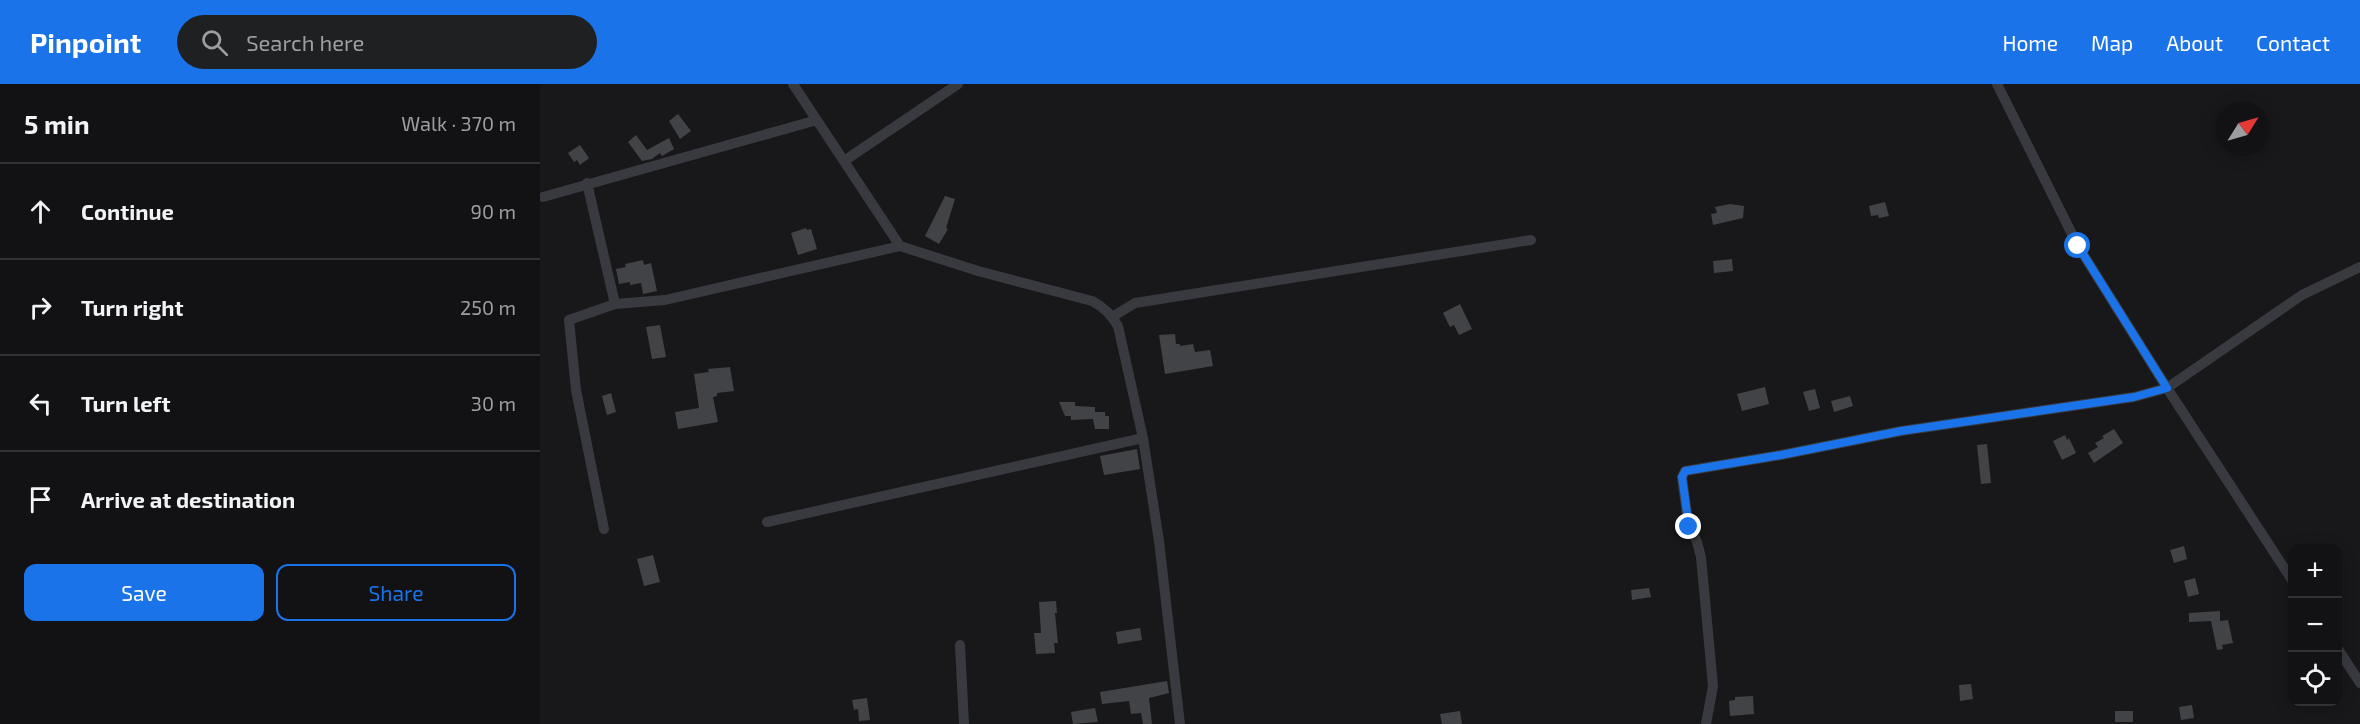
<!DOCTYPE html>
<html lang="en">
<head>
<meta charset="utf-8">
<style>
  :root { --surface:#121214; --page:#1f2022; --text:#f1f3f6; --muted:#9c9ea0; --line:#313234; --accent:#1a73e8 }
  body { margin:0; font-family:"Exo 2",sans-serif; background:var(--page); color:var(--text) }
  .controls { position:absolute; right:18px; bottom:18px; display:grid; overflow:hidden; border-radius:12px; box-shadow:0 3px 15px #0003 }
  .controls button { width:54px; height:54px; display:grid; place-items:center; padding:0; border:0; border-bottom:2px solid var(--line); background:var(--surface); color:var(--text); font:30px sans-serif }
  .compass { position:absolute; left:1676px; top:18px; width:54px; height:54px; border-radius:50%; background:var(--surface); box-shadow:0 3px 15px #0003; rotate:53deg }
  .stop { position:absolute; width:18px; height:18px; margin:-14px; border:4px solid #1a73e8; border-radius:50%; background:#fff }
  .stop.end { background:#1a73e8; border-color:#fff; box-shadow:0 2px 6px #0008 }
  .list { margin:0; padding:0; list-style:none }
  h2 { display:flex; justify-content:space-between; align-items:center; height:78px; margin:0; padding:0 24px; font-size:26px }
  h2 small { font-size:20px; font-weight:400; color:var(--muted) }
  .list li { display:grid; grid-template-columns:39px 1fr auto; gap:18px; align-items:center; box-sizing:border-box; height:96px; padding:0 24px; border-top:2px solid var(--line) }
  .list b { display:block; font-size:22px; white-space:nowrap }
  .list em { font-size:20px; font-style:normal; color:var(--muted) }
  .actions { display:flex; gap:12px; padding:18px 24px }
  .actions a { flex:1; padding:14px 0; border:2px solid var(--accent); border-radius:12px; text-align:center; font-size:21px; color:var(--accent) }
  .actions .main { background:var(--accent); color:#fff }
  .icon { flex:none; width:33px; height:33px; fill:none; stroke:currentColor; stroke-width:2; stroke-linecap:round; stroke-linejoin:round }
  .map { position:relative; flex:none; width:1820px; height:640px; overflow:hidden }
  header { display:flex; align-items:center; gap:36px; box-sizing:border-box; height:84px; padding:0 30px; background:var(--accent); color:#fff }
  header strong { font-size:28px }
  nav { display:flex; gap:33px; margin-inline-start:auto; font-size:21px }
  .search { width:420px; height:54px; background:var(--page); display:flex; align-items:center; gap:15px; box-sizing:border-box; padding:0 21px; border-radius:33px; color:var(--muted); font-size:22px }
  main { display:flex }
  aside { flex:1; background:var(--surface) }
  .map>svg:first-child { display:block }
</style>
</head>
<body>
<header>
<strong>Pinpoint</strong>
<div class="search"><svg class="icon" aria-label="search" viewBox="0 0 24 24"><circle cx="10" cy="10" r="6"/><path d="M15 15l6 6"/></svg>Search here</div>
<nav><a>Home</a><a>Map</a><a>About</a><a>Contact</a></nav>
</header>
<main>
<aside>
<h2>5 min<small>Walk · 370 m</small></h2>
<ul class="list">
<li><svg class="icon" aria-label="ahead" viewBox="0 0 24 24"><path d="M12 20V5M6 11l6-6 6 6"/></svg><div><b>Continue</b></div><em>90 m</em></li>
<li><svg class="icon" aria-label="right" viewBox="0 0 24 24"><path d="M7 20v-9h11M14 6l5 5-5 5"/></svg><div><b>Turn right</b></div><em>250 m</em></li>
<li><svg class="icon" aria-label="left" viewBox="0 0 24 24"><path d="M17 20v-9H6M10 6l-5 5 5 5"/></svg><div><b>Turn left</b></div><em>30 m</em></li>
<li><svg class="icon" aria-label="arrive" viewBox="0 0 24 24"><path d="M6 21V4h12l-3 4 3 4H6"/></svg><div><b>Arrive at destination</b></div></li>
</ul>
<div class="actions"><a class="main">Save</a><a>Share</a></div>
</aside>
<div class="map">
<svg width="1820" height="640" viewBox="0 0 1820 640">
  <rect width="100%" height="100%" fill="#18181a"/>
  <path fill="#424347" d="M 138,30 L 151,47 L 140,55 L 129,37 Z
    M 96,51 L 107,66 L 129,54 L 134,65 L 122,72 L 120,69 L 112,75 L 102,77 L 88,58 Z
    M 40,61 L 49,74 L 40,81 L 37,76 L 34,78 L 28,69 Z
    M 405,112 L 415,115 L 406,144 L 408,145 L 399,160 L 385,152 Z
    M 1345,118 L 1349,132 L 1339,134 L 1338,131 L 1331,132 L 1329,122 Z
    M 1190,120 L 1204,122 L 1203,134 L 1173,141 L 1171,130 L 1177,129 L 1175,123 Z
    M 266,144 L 267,146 L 271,145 L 277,165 L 258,171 L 251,149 Z
    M 1192,175 L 1193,187 L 1174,189 L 1173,177 Z
    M 103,176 L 104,181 L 111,179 L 117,207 L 103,210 L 101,199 L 90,201 L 90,198 L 79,200 L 76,185 L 86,183 L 85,180 Z
    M 920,220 L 932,245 L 919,251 L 914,241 L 910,243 L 903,229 Z
    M 120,241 L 126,273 L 112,275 L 106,243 Z
    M 635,250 L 636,260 L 640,260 L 640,262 L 653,260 L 655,268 L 670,266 L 673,282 L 625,290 L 619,251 Z
    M 190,283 L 194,307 L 177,309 L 177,312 L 173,313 L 178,338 L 138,345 L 135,328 L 159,324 L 154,290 L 169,288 L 168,285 Z
    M 1225,303 L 1229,320 L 1202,327 L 1197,310 Z
    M 1275,305 L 1280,324 L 1269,327 L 1263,308 Z
    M 71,309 L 76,328 L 67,331 L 62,312 Z
    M 1310,312 L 1313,322 L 1294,328 L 1291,317 Z
    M 519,318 L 535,318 L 535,322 L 555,323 L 555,328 L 565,328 L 565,332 L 569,332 L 569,345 L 555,345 L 553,335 L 531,336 L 531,332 L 525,332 Z
    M 1574,345 L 1583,359 L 1554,379 L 1548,369 L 1558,363 L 1555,359 L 1564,354 L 1562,352 Z
    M 1525,351 L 1527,356 L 1529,354 L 1536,369 L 1522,376 L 1513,357 Z
    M 1447,360 L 1451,399 L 1441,400 L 1437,361 Z
    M 597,365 L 600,385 L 564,391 L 560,372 Z
    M 1644,462 L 1647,475 L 1634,479 L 1630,466 Z
    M 113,471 L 120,498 L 104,502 L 97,475 Z
    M 1655,494 L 1659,510 L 1648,513 L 1644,497 Z
    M 1109,504 L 1111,513 L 1092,516 L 1091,506 Z
    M 516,517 L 517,529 L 515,529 L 518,559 L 514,559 L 515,569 L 496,570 L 494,549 L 501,549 L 499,518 Z
    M 1680,527 L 1680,537 L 1688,536 L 1693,559 L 1682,561 L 1683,565 L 1677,566 L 1671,537 L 1649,538 L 1649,529 Z
    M 600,544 L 602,556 L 578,560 L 576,548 Z
    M 627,597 L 629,609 L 609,614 L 612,640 L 603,640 L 601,629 L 591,630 L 589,617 L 562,620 L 560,608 Z
    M 1431,600 L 1433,615 L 1420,617 L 1419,601 Z
    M 1213,612 L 1214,630 L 1190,632 L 1189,617 L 1195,616 L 1195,613 Z
    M 327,614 L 330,636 L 319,637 L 318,625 L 314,626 L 312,616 Z
    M 1652,621 L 1654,634 L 1641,636 L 1639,623 Z
    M 555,624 L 558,638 L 533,640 L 531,628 Z
    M 920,627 L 922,640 L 902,640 L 900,630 Z
    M 1575,627 L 1593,627 L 1593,638 L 1575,638 Z"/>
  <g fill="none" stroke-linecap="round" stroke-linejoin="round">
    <path stroke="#393a3f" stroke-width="10" d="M 253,0 L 360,162 L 438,187 L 552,217 C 564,223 571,230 578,242 L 603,354 L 619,457 L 640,640
      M 1457,0 L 1538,162 L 1627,304 L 1752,496
      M 304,77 L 418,0
      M 47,99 L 75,220
      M 3,113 L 277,36
      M 572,233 L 595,219 L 991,156
      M 227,438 L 603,354
      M 64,445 L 36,306 L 29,236 L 75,220 L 125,216 L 360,162
      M 420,561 L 424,640
      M 1798,565 L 1820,599
      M 1166,640 L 1173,602 L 1161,473 L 1157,458 L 1148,438 L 1142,393 L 1145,387 L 1241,371 L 1361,347 L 1594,313 L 1627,304 L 1762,211 L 1820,183"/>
  </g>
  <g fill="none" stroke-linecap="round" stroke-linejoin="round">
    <path stroke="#1a73e8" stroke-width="8" d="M 1149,443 L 1142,393 L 1145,387 L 1241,371 L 1361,347 L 1594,313 L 1627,304 L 1538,162"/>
  </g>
</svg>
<div class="controls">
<button>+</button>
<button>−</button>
<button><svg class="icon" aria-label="locate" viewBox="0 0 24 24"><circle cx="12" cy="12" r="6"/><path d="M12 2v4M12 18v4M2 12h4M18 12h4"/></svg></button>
</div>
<svg class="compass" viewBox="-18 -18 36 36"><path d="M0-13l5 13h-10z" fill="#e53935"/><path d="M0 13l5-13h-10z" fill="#9c9ea0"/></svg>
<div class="stop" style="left:1538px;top:162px"></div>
<div class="stop end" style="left:1149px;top:443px"></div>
</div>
</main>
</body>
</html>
